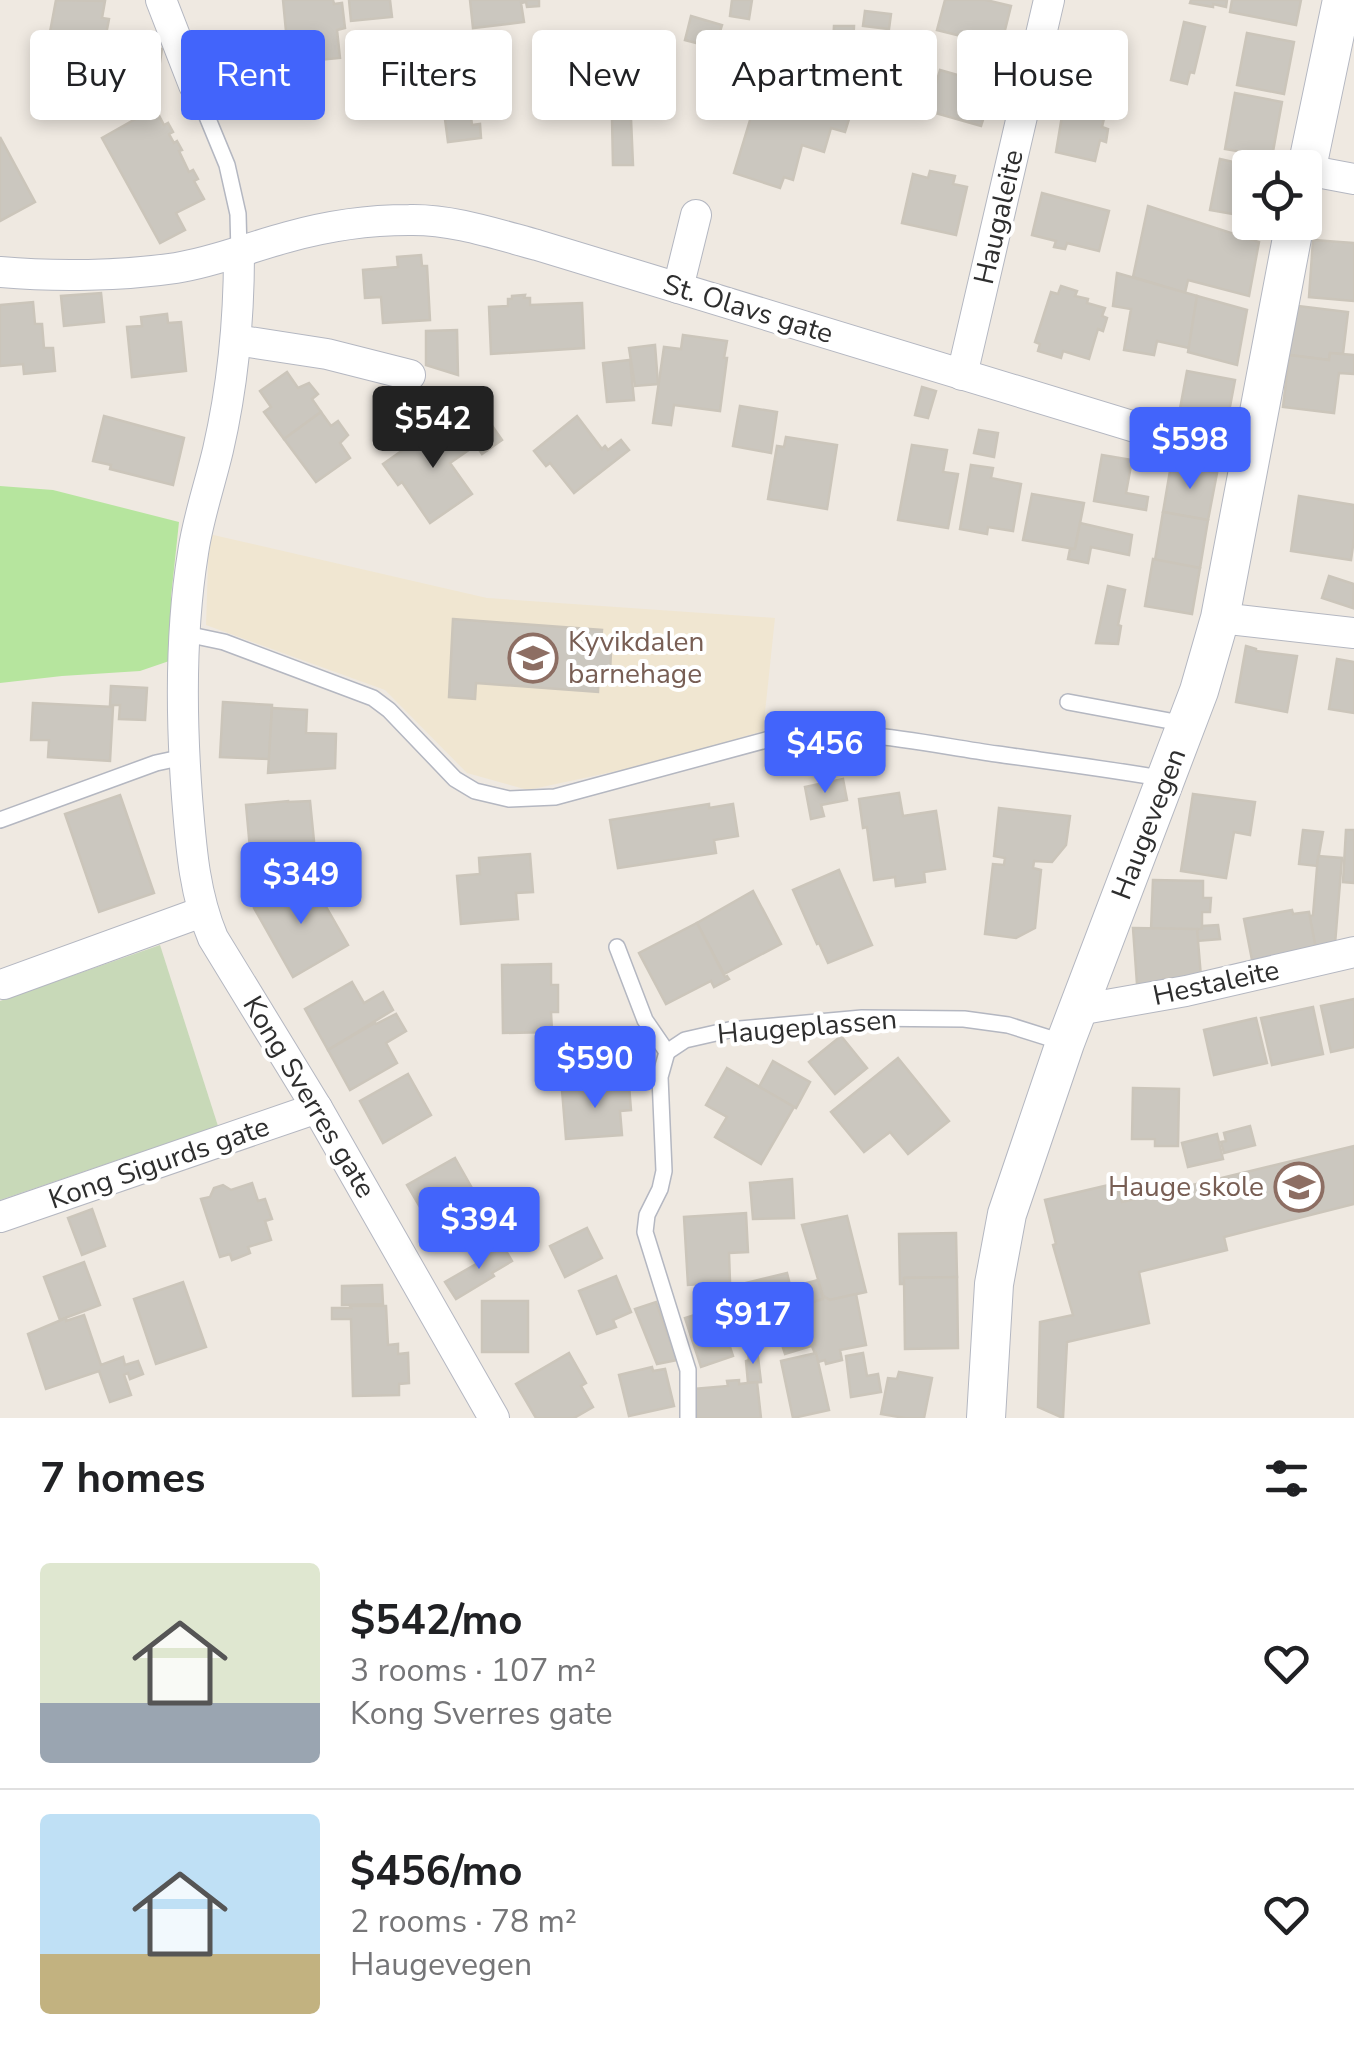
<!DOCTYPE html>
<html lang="en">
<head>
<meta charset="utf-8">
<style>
  :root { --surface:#fff; --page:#f2f2f2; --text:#202124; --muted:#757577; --line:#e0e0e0; --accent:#4264fb }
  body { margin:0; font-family:"Nunito Sans",sans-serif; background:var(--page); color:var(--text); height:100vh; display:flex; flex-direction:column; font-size:38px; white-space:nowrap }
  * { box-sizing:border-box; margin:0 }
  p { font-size:32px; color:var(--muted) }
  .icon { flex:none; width:55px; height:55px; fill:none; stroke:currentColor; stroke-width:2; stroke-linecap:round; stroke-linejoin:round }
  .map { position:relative; height:1418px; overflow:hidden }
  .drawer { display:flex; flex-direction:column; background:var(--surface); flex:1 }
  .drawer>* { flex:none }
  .top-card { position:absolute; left:30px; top:30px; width:1295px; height:90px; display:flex; gap:20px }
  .buttons { position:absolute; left:1232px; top:150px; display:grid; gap:20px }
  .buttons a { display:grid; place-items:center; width:90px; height:90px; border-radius:10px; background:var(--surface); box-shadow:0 5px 15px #0003; font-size:50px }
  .price { position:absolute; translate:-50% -85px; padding:0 22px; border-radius:10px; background:var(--accent); color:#fff; font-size:32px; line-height:65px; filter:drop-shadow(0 2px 5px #0008) }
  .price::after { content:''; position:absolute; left:50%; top:60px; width:30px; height:22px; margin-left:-15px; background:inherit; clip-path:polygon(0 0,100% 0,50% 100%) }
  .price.active { background:#222; color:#fff }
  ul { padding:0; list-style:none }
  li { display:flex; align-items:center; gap:30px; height:250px; padding:0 40px }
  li+li { border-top:2px solid var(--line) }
  li span { display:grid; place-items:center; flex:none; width:280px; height:200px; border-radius:10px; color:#555 }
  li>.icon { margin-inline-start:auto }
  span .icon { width:120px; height:120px; fill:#fffc; stroke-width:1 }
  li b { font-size:42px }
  h2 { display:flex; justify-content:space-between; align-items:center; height:120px; padding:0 40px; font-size:42px }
  .pill { padding:0 35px; border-radius:10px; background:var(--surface); box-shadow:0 5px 15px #0003; font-size:35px; line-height:90px }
  .pill.active { background:var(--accent); color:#fff }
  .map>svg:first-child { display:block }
  .education { fill:#f0e6d1 }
  .green { fill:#b6e59e }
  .cemetery { fill:#c8d9b8 }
  .building { fill:#cbc7bf; stroke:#cbc5ba; stroke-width:2.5 }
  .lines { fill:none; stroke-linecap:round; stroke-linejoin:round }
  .service-casing { stroke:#b4b7c1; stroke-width:18 }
  .minor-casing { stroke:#b4b7c1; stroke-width:32 }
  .tertiary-casing { stroke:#b4b7c1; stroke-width:40 }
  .service { stroke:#fff; stroke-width:15 }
  .minor { stroke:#fff; stroke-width:30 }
  .tertiary { stroke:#fff; stroke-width:38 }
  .labels { text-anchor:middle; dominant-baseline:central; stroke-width:8; stroke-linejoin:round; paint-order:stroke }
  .street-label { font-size:28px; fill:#2e2e2e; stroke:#fff }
  .education-label { font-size:28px; fill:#785e54; stroke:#fff; text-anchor:start }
</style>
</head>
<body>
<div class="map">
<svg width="1354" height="1418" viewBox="0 0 1354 1418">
  <rect width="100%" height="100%" fill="#efe9e1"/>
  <!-- education -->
  <path class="education" d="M209 534 487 598 775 618 763 731 659 762 528 790 467 773 385 690 206 625Z"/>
  <!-- green -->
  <path class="green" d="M0 486 53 490 179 522 171 597 178 658 140 671 62 676 0 683Z"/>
  <!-- cemetery -->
  <path class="cemetery" d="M160 945 218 1126 0 1200V1001Z"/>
  <!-- building -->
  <g class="building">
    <path d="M56 0 105 1 102 18 109 19 105 40 98 38 94 57 47 48Z"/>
    <path d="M283 0H333L334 4 342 3 345 28 337 30 340 58 289 63Z"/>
    <path d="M349 0H390L392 17 351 21Z"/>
    <path d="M470 0H539V6L527 7 526 2 521 3 524 22 473 28Z"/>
    <path d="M732 0H752L749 19 730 16Z"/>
    <path d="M945 0H986L1011 6 1001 46 937 30Z"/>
    <path d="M1191 0H1227L1226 7 1213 4V7L1190 3Z"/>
    <path d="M1232 0H1301L1296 25 1230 12Z"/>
    <path d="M865 11 891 14 889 29 863 26Z"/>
    <path d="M691 16 722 25 715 48 685 40Z"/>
    <path d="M1184 22 1205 27 1194 73 1190 72 1187 84 1171 80Z"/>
    <path d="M834 26H854L852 64 832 63Z"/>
    <path d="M1247 33 1294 42 1284 94 1237 85Z"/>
    <path d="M121 42 162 49 156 88 89 89 93 63 117 67Z"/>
    <path d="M493 55 499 113 471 117 472 125 480 124 481 138 448 142 443 104 429 106 424 62Z"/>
    <path d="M940 70 993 85 991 91 996 92 992 105 988 104 981 126 928 111Z"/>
    <path d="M1066 79 1111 89 1102 127 1108 129 1106 142 1100 140 1095 161 1056 152 1062 116H1064L1066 105 1061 104Z"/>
    <path d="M791 80 844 96 843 99 854 103 845 132 831 128 824 152 802 145 793 180 784 177 780 188 734 173 754 107 769 112 772 104 782 107Z"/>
    <path d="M1235 93 1282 102 1272 157 1225 149Z"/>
    <path d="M155 108 164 125 168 123 173 132 169 134 174 143 177 141 182 150 179 151 189 172 193 170 198 179 194 181 204 199 176 213 185 230 160 243 102 138Z"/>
    <path d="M612 119H631L633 165H613Z"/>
    <path d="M0 137 35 202 0 221Z"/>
    <path d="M1220 159 1260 168H1250V217L1210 210Z"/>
    <path d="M930 171 955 176 953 184 967 187 956 235 902 223 913 174 928 178Z"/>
    <path d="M1042 193 1109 211 1099 251 1067 243 1065 249 1054 247 1056 241 1032 235Z"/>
    <path d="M1148 206 1259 242 1249 296 1188 280 1185 293 1133 277Z"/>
    <path d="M1313 240 1354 243V301L1309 297Z"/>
    <path d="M421 255 422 266H427L430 320 383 323 381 297 365 298 363 270 398 267 397 257Z"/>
    <path d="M1117 273 1197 296 1189 348 1157 341 1154 355 1124 350 1131 309 1113 306Z"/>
    <path d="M1061 286 1077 291 1075 296 1088 299 1087 303 1105 308 1102 316 1107 318 1103 331 1098 329 1089 359 1063 351 1061 358 1038 351 1040 344 1035 342 1051 292 1058 294Z"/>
    <path d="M101 293 104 322 64 326 61 296Z"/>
    <path d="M525 295 524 298H530V305L582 303 584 348 491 354 489 307 508 306V299H512V296Z"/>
    <path d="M1197 296 1247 310 1237 365 1188 352Z"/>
    <path d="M33 302 35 324H42L44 348H53L55 371 24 374 23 364 0 366V305Z"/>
    <path d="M1298 306 1348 312 1343 354 1330 353 1329 360 1289 355Z"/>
    <path d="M167 314 168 323 181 322 186 371 132 377 127 327 142 326 141 317Z"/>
    <path d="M457 330 458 375 426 365V331Z"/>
    <path d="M683 335 727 341 724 358H727L720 411 674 405 671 425 653 423 664 347 681 349Z"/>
    <path d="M655 345 658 384 635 386 629 348Z"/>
    <path d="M1330 353 1354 355V374L1339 373 1334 413 1283 407 1289 355 1329 360Z"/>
    <path d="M630 360 634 400 607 402 603 363Z"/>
    <path d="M1187 371 1235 380 1225 433 1177 425Z"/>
    <path d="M287 372 298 388 309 383 318 394 312 399 321 412 284 439 264 412 271 407 260 391Z"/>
    <path d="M922 387 936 391 928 418 915 415Z"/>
    <path d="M740 406 777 412 771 453 733 446Z"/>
    <path d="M481 410 502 440 482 454 462 424Z"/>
    <path d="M321 412 331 426 338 421 348 435 340 443 350 458 316 482 284 439Z"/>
    <path d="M104 416 184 438 173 485 110 469 111 465 93 461Z"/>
    <path d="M577 416 602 449 605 446 608 450 621 440 629 450 574 493 550 463 546 466 534 451Z"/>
    <path d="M437 426 447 440 464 428 476 445 450 463 472 494 430 523 402 482 398 485 383 464Z"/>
    <path d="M979 430 998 433 994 457 974 453Z"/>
    <path d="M786 437 837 445 827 509 768 499 777 446 784 447Z"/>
    <path d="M912 445 947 450 943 472 958 474 948 528 898 520Z"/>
    <path d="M1102 455 1132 460 1126 493 1148 497 1146 510 1094 501Z"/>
    <path d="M971 465 993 468 991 478 1021 484 1013 531 988 527 987 534 960 529Z"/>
    <path d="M1171 465 1217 473 1208 520 1163 512Z"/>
    <path d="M1032 494 1084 503 1075 549 1023 540Z"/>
    <path d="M1299 496 1354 505V539L1351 560 1291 551Z"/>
    <path d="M1163 512 1208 520 1200 568 1155 560Z"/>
    <path d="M1080 523 1132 535 1129 555 1091 547 1088 563 1068 559 1070 549H1075Z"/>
    <path d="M1153 559 1200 568 1192 614 1145 606Z"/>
    <path d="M1329 576 1354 584 1353 608 1322 598Z"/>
    <path d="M1108 586 1125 590 1118 625 1121 626 1118 644 1096 643Z"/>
    <path d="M453 619 602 630 600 651 611 652 610 672 599 671 598 692 476 683 475 699 449 697Z"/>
    <path d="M1246 646 1256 649V651L1297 656 1287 712 1236 702Z"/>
    <path d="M1337 659 1354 662V713L1329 709Z"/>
    <path d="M111 686 147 688 145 720 119 719 120 705H110Z"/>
    <path d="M223 702 272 705 269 759 220 757Z"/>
    <path d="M33 703 113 707 110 761 48 757 49 740H31Z"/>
    <path d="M272 708 307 710 306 733 336 734 335 768 268 773Z"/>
    <path d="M843 779 847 800 821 805 824 816 811 819 805 787Z"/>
    <path d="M899 793 903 816 936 811 945 869 924 872 925 882 896 886 895 877 874 880 867 827 863 828 859 799Z"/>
    <path d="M1193 794 1255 802 1250 835 1234 832 1226 878 1181 871Z"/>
    <path d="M120 795 154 893 99 912 65 814Z"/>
    <path d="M288 801V802L310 801 314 841 309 844 250 849 246 805Z"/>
    <path d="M709 804V808L733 804 738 836 714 840 716 853 618 868 610 820Z"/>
    <path d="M999 808 1070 816 1066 845 1052 862 1034 861 1033 868 1041 870 1035 928 1016 938 985 934 993 864 1004 865 1005 858 994 856Z"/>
    <path d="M1303 830 1323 832 1317 866 1299 864Z"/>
    <path d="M1346 830H1354V883L1343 882Z"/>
    <path d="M530 854 533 892 516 893 518 919 461 924 457 876 480 874 479 858Z"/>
    <path d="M1318 856 1342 858 1335 944 1316 949 1309 917 1313 915Z"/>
    <path d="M839 870 872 945 828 963 819 943 817 944 793 890Z"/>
    <path d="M309 877 348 945 293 977 254 908Z"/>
    <path d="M1153 880 1203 881V898H1211L1210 912H1202V929L1151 930Z"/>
    <path d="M753 891 781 944 724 974 697 923Z"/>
    <path d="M1292 910 1293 914 1309 912 1316 949 1253 965 1244 919Z"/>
    <path d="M697 923 725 977 727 976 729 979 714 987 711 981 666 1004 639 953Z"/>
    <path d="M1218 925 1220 939 1197 941V929H1202V926Z"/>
    <path d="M1133 928 1197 929 1201 977 1163 979V982L1137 984Z"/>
    <path d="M551 964V985H558V1012H551L552 1032 503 1033 502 965Z"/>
    <path d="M352 982 364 1003 383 992 393 1010 328 1050 305 1009Z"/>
    <path d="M1354 999V1047L1331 1052 1321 1006Z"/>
    <path d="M1313 1007 1323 1054 1272 1065 1261 1018Z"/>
    <path d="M396 1014 406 1031 386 1043 397 1063 350 1090 328 1050 375 1023 376 1024Z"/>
    <path d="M1256 1018 1267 1063 1214 1075 1204 1030Z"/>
    <path d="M841 1036 867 1068 835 1094 809 1062Z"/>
    <path d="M898 1058 949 1121 908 1154 890 1132 864 1152 831 1112Z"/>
    <path d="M773 1061 810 1082 796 1108 759 1087Z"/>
    <path d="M727 1068 794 1107 761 1164 715 1137 727 1117 706 1105Z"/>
    <path d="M408 1074 431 1115 383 1143 360 1101Z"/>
    <path d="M629 1085 631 1110 620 1111 622 1135 566 1139 562 1090Z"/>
    <path d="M1133 1088 1179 1089 1178 1146H1155V1139H1132Z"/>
    <path d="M1250 1126 1255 1145 1224 1153 1221 1142 1226 1141 1224 1133Z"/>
    <path d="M1217 1134 1223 1159 1188 1167 1182 1143Z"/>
    <path d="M1354 1146V1204L1224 1237 1227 1250 1139 1272 1149 1323 1067 1342 1063 1418 1038 1407 1040 1322 1073 1315 1053 1245 1056 1244 1045 1200 1117 1183 1122 1202Z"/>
    <path d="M455 1158 477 1197 430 1224 407 1185Z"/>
    <path d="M792 1179 794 1218 753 1219 750 1183Z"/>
    <path d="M252 1183 258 1201 265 1199 272 1219 265 1221 271 1240 248 1247 250 1253 240 1257 232 1260 230 1254 220 1257 201 1199 210 1197 214 1188 223 1185 231 1190Z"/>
    <path d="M92 1209 105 1246 82 1255 68 1218Z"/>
    <path d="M746 1213 748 1252 729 1253 730 1282 688 1285 684 1217Z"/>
    <path d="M847 1216 866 1292 830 1300 823 1296 802 1225Z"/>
    <path d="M587 1228 602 1258 565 1277 550 1246Z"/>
    <path d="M956 1233 957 1277 904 1278V1284H900L899 1234Z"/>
    <path d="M502 1244 512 1261 492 1273 494 1276 456 1299 445 1282 483 1260 480 1256Z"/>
    <path d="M84 1262 100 1305 60 1320 44 1277Z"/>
    <path d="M787 1273 790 1285 737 1297 734 1286Z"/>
    <path d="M616 1276 631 1312 613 1320 616 1327 597 1334 579 1291Z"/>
    <path d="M957 1277 958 1348 905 1349 904 1278Z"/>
    <path d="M818 1280 823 1299 803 1305 815 1345 785 1354 778 1332 768 1335 762 1317 754 1319 753 1297Z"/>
    <path d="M183 1282 206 1347 156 1364 134 1299Z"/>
    <path d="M382 1285 383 1304 342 1305V1286Z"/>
    <path d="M856 1294 866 1345 840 1350 842 1360 826 1364 825 1360 818 1362 812 1346 815 1345 803 1305 823 1299V1296L830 1300Z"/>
    <rect x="482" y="1301" width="46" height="51"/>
    <path d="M656 1302 677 1360 657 1364 635 1309Z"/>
    <path d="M350 1306H386L388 1345 398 1344V1354L408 1353 409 1383 399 1384V1395L353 1396 351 1319H332V1308H351Z"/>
    <path d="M713 1309 721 1333 725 1332 733 1356 701 1367 685 1318Z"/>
    <path d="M84 1315 101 1365 123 1357 125 1365 138 1361 143 1374 130 1379 128 1373 124 1375 131 1395 110 1402 99 1371 46 1389 28 1334 66 1318V1321Z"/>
    <path d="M757 1349 761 1382 748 1383 746 1361 749 1360 748 1351Z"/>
    <path d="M569 1353 586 1383 581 1386 593 1407 574 1418H536L516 1384Z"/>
    <path d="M816 1353 829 1410 793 1418 781 1361Z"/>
    <path d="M863 1353 867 1376 878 1374 881 1392 851 1397 846 1356Z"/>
    <path d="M652 1367 653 1371 665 1369 674 1406 629 1416 619 1375Z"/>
    <path d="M899 1372 932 1378 924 1418H905L881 1414 888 1378 897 1379Z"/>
    <path d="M739 1380V1384L757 1382 761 1418H697L694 1389 728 1386 727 1381Z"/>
  </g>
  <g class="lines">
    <!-- service casing -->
    <g class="service-casing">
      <g id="service">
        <path d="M194 85 227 165 238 214 239 253"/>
        <path d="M186 634 224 642 373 698 389 710 455 779 475 791 509 799 555 797 781 736C853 726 926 744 997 754 1053 762 1109 769 1166 779"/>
        <path d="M1068 702 1186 724"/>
        <path d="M0 820 156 763 184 757"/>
        <path d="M617 947 645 1020 667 1052 685 1040 729 1030 862 1018 964 1019 1008 1025 1065 1043"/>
        <path d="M667 1052 660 1077 664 1171 660 1189 647 1215 645 1232 688 1370V1418"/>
      </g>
    </g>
    <!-- minor casing -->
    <g class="minor-casing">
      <g id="minor">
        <path d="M161 0 194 85"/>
        <path d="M1306 170 1354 179"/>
        <path d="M239 253C239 320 233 385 218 450 210 484 198 518 193 553 180 633 181 717 187 797 191 846 194 893 213 938L317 1108 494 1418"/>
        <path d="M0 272C55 277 122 276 176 268 215 262 250 247 288 237 327 226 368 220 409 220 452 219 496 234 537 245L1250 462"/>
        <path d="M678 288 696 215"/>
        <path d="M236 340 327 354 410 375"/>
        <path d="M962 375 1049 0"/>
        <path d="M1220 618 1354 633"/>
        <path d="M4 984 202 912"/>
        <path d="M1078 1010 1186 991 1354 952"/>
        <path d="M0 1217 317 1108"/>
      </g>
    </g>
    <!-- tertiary casing -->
    <g class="tertiary-casing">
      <g id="tertiary">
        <path d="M1305 177 1342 0"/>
        <path d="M986 1418 994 1284 1007 1214 1065 1043 1199 691 1220 618 1295 222"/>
      </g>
    </g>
    <!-- service -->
    <use href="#service" class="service"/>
    <!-- minor -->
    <use href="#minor" class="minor"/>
    <!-- tertiary -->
    <use href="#tertiary" class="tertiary"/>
  </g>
  <!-- icons -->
  <defs>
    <g id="school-ring" transform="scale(2.5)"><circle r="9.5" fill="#fff" stroke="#8d6e63" stroke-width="1.5"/><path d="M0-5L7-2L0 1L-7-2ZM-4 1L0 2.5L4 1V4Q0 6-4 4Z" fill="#8d6e63"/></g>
  </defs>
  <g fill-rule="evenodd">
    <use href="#school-ring" x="533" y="658"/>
    <use href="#school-ring" x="1299" y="1187"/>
  </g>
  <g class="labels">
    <!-- street labels -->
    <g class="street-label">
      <text transform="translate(999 217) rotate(-77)">Haugaleite</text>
      <text transform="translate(748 309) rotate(17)">St. Olavs gate</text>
      <text transform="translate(1149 824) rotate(-69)">Haugevegen</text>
      <text transform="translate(1216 983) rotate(-12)">Hestaleite</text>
      <text transform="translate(807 1027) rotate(-5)">Haugeplassen</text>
      <text transform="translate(309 1097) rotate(59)">Kong Sverres gate</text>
      <text transform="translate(159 1163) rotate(-19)">Kong Sigurds gate</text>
    </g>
    <!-- education labels -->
    <g class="education-label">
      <text x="568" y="642">Kyvikdalen<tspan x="568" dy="32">barnehage</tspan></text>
      <text x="1264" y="1187" text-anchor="end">Hauge skole</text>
    </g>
  </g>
</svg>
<div class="buttons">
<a><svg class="icon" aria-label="locate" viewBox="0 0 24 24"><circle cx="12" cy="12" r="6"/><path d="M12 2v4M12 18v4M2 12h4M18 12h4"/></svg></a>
</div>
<b class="price active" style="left:433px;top:471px">$542</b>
<b class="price" style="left:1190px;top:492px">$598</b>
<b class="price" style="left:825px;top:796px">$456</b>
<b class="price" style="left:301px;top:927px">$349</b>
<b class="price" style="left:595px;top:1111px">$590</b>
<b class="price" style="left:479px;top:1272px">$394</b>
<b class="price" style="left:753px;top:1367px">$917</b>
<div class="top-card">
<a class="pill">Buy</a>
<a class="pill active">Rent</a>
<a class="pill">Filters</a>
<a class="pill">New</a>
<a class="pill">Apartment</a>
<a class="pill">House</a>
</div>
</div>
<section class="drawer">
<h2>7 homes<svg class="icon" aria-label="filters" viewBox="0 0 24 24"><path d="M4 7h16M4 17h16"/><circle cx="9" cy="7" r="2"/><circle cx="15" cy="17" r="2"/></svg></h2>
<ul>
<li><span style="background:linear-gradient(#dfe7d0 70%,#9aa5b1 0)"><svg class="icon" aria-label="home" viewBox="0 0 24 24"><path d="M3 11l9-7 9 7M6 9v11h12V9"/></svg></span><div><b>$542/mo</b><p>3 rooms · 107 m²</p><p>Kong Sverres gate</p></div><svg class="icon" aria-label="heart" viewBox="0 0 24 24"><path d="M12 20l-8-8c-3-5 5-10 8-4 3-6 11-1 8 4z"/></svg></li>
<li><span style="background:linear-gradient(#bfe0f5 70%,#c2b280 0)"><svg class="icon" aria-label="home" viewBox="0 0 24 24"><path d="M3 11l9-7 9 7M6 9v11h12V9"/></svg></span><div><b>$456/mo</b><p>2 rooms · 78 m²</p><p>Haugevegen</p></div><svg class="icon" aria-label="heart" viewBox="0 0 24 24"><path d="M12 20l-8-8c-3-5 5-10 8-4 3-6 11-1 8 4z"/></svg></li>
</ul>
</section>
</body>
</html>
